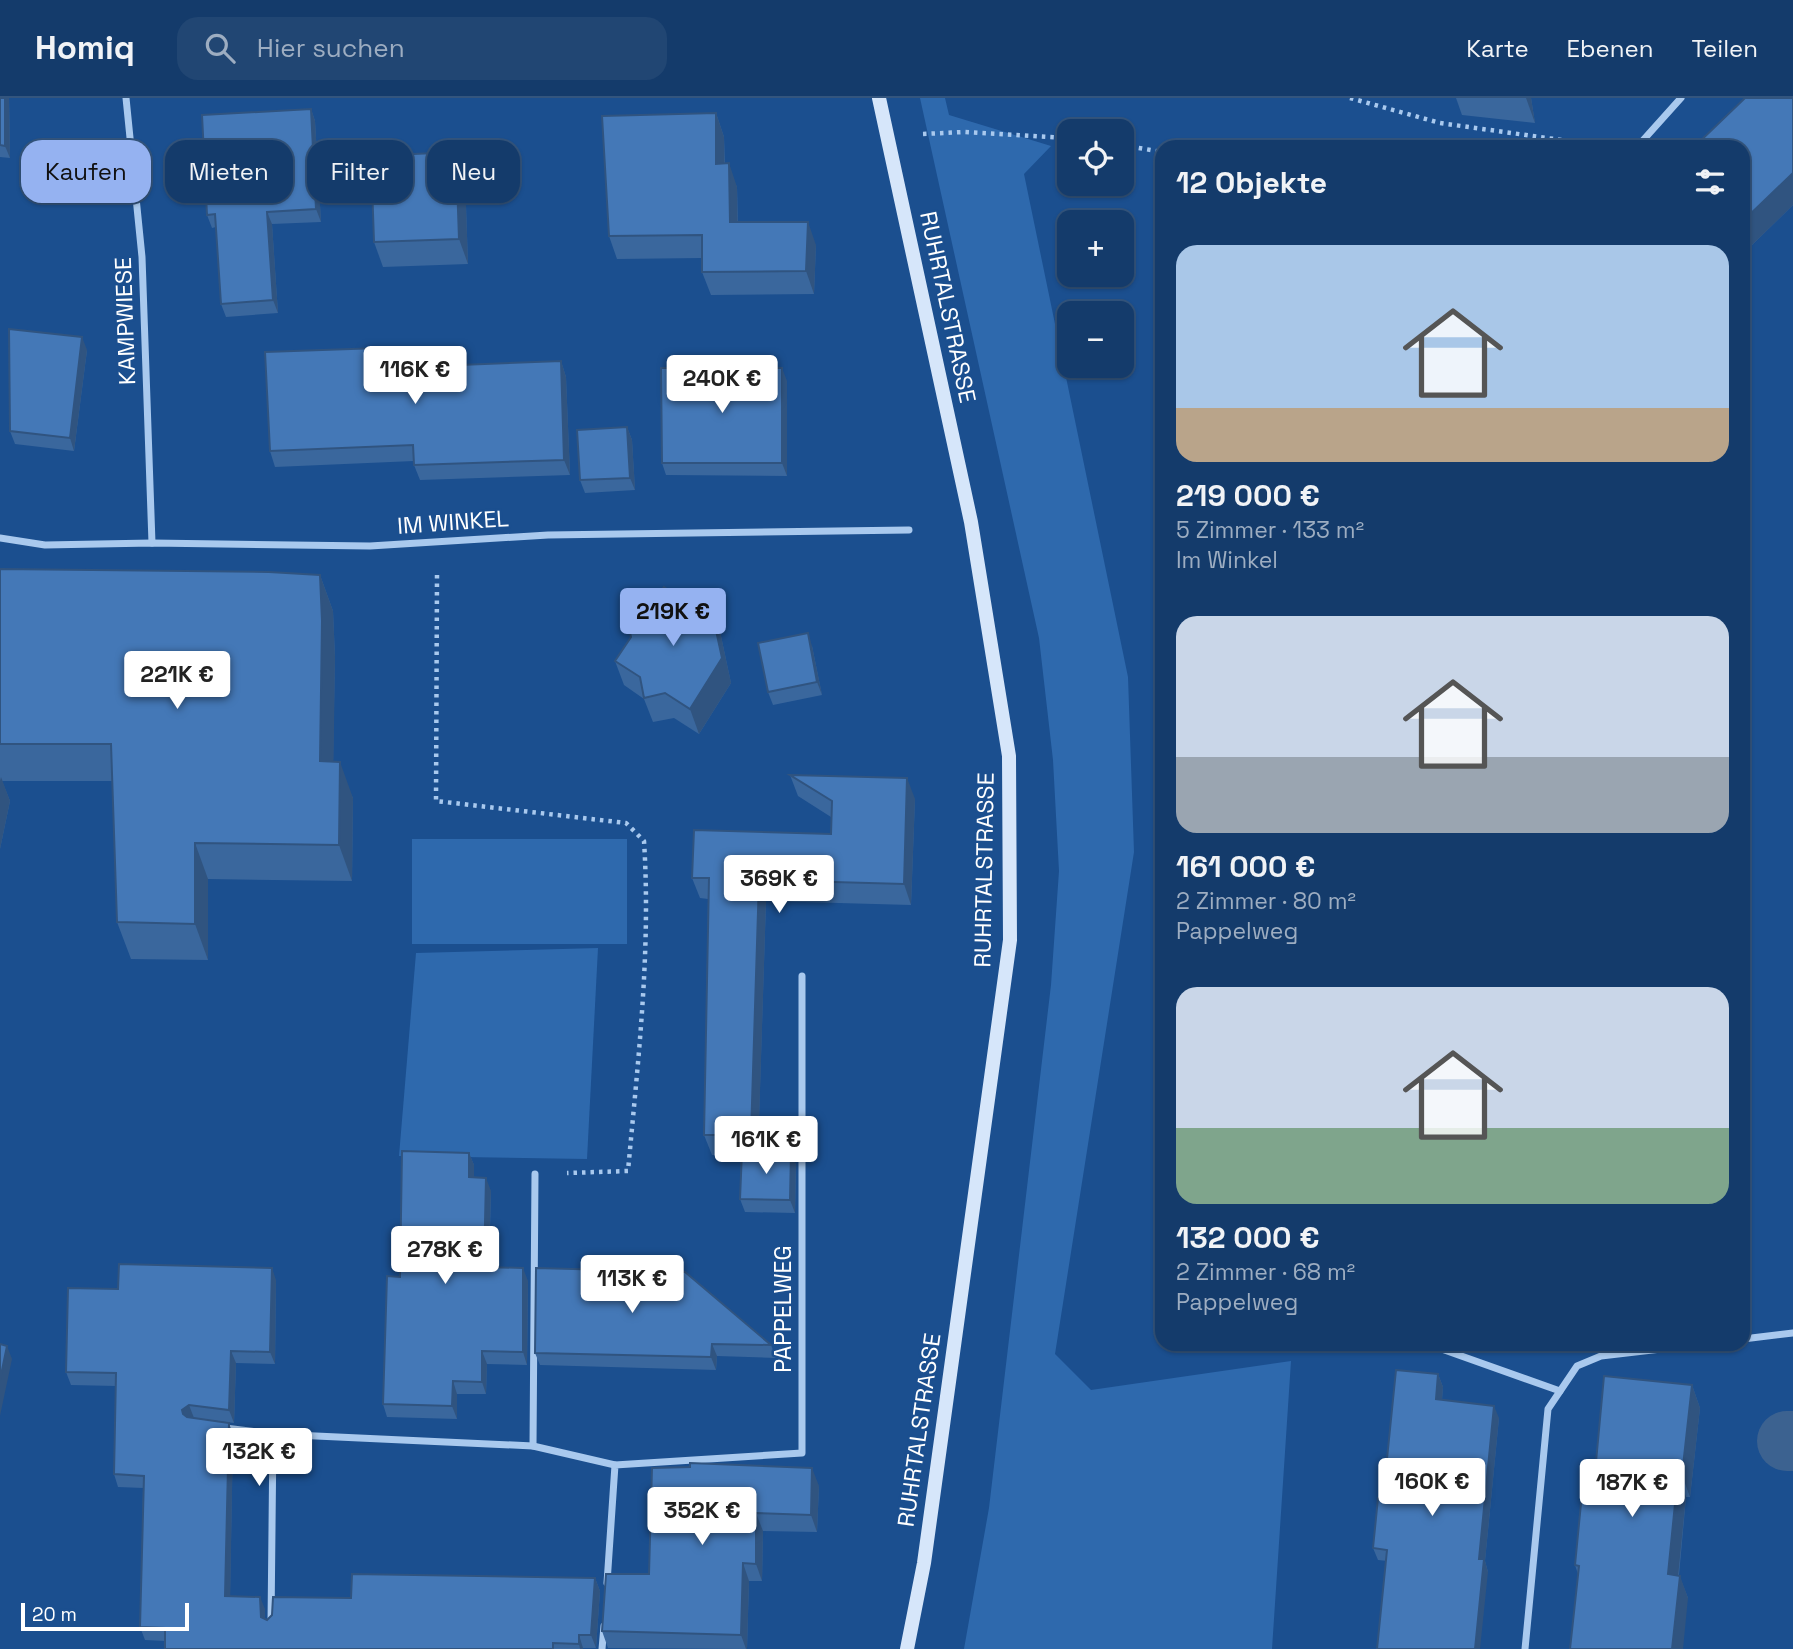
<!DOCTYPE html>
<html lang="de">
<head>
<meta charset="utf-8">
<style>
  :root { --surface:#143b6b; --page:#214673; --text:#f1f3f6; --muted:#9dadc1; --line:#33557e; --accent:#95b2f1 }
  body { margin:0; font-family:"Space Grotesk",sans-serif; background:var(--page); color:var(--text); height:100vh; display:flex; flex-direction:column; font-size:26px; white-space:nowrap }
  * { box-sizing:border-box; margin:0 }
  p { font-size:23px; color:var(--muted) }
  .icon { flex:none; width:38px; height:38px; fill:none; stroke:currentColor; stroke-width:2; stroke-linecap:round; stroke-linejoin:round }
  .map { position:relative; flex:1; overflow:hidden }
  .drawer { position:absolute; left:1155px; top:42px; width:595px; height:1211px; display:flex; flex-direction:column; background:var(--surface); border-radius:21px; box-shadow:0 2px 5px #0004,0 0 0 2px var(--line) }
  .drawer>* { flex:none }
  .hud { position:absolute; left:21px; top:42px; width:665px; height:63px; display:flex; gap:14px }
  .controls { position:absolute; left:1057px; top:21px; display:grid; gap:14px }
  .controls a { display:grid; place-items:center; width:77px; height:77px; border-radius:14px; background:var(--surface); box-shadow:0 2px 5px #0004,0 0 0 2px var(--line); font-size:35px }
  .scale { position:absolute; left:21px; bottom:18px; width:168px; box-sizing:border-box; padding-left:7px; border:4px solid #fff; border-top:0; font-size:19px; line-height:24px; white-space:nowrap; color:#fff; -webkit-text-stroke:5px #1b4f8f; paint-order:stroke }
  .price { position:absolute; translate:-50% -60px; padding:0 16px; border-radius:7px; background:#fff; color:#222; font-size:23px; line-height:46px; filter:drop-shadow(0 2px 4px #0008) }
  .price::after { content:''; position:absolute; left:50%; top:42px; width:21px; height:16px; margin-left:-10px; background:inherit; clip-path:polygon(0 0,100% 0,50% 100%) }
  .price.active { background:var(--accent); color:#111 }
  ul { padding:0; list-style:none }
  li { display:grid; align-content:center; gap:14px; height:371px; padding:0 21px }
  li span { display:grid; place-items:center; height:217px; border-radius:21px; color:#555 }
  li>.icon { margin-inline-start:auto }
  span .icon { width:126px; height:126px; fill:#fffc; stroke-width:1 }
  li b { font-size:30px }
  h2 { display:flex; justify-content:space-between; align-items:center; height:84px; padding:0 21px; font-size:30px }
  .pill { padding:0 24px; border-radius:21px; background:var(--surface); box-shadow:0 2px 5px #0004,0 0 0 2px var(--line); font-size:24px; line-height:63px }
  .pill.active { background:var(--accent); color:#111 }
  header { display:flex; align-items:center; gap:42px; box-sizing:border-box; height:98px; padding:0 35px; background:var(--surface); border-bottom:2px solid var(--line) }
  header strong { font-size:33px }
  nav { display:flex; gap:38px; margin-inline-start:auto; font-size:24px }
  .search { width:490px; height:63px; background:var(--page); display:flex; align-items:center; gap:18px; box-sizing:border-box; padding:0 24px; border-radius:21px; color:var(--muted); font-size:26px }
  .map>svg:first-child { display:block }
  .green { fill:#2e69ad }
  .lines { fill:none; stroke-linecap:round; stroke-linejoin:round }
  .canal { stroke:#3c6290; stroke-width:60 }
  .path { stroke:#a9c9ee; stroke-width:4.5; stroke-dasharray:3.5 5; stroke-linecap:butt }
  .street { stroke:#a9c9ee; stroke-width:7 }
  .secondary { stroke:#d6e6fa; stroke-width:14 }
  .wall { fill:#3a679d }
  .shaded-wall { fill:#305480 }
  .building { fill:#4478b7; stroke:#305480; stroke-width:2 }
  .labels { text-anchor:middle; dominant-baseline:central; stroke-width:5; stroke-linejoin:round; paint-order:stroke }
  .street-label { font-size:23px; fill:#fff; stroke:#1b4f8f }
</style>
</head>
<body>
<header>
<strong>Homiq</strong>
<div class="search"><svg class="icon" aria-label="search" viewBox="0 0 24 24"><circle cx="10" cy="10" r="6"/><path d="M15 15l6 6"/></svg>Hier suchen</div>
<nav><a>Karte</a><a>Ebenen</a><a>Teilen</a></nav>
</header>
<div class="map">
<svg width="1793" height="1551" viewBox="0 0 1793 1551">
  <rect width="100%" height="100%" fill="#1b4f8f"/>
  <!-- green -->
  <g class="green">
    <path d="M920 0H945L949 17 1051 48 1024 76 1128 579 1134 754 1055 1256 1091 1292 1291 1263 1272 1551H964L989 1410 1051 887 1059 773 1053 662 1039 540Z"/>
    <rect x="412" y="741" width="215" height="105"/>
    <path d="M598 850 587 1061 399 1058 416 855Z"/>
  </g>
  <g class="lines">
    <!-- canal -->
    <path class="canal" d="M1787 1343H1793"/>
    <!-- path -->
    <g class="path">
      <path d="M1350 0 1440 25 1604 48"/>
      <path d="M923 36 964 34 1069 40"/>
      <path d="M1122 47 1162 54"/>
      <path d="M437 477 436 703 626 725 644 743C651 853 638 963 628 1073L567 1075"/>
    </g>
    <!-- street -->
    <g class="street">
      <path d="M126 0 142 159 152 445"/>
      <path d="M1637 49 1681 0"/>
      <path d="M0 440 45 447 152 445 370 448 548 437 909 432"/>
      <path d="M1743 1241 1793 1235"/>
      <path d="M1434 1246 1436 1249 1560 1293"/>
      <path d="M225 1330 273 1336 533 1348 615 1367"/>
      <path d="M533 1348 535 1076"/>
      <path d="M607 1485 615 1367 802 1355V878"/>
      <path d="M271 1525 273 1336"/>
      <path d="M602 1551 604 1528"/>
      <path d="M1525 1551 1548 1311 1577 1268 1601 1258 1704 1246"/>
    </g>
    <!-- secondary -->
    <path class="secondary" d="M879 0 971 424 1009 658 1010 842 924 1465 907 1551"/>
  </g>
  <!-- wall -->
  <g class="wall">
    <path d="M0 0H9L10 60 0 59Z"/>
    <path d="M1456 0H1531L1535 25 1462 17Z"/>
    <path d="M1793 0V107L1750 149 1743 141V49Z"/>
    <path d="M311 11 315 23 321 124 272 126 278 215 226 219 221 206 216 129 212 130 207 117Z"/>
    <path d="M716 15 724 39 725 66 737 89 738 124 816 147 814 196 711 197 702 174V160L617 161 609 138Z"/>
    <path d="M456 54 465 79 468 166 383 169 374 144Z"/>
    <path d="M87 252 74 353 15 346 10 333Z"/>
    <path d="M561 263 566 279 570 377 420 382 414 367V363L275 369 270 353 413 265 414 269Z"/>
    <path d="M787 283V378L666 377 662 365Z"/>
    <path d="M627 329 632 342 635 392 585 395 580 382Z"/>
    <path d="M0 471 320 477 333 513 335 559 333 664 353 700 352 783 208 781V862L131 861 117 824 112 683H2L10 703 0 751Z"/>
    <path d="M718 524 731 585 699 636 674 620 653 624 644 601 624 587 615 563 631 539Z"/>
    <path d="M812 548 822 597 773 607 768 594Z"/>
    <path d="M790 677 915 701 911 807 766 803 758 1053 791 1054 796 1067 795 1115 745 1114 740 1101 741 1058 712 1057 704 1037 708 801 700 800 692 780 831 736V719L798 698Z"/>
    <path d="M469 1055 474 1067V1080L491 1093 489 1169 528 1183 527 1267 487 1266 486 1296H457V1321L387 1319 383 1306 400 1179Z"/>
    <path d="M536 1170 771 1247 776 1260 717 1258 716 1272 540 1267 535 1255Z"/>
    <path d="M276 1182 275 1266 236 1265 234 1325 194 1320 233 1337 230 1498 265 1511V1521L267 1522 351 1500 595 1480 600 1493 596 1550H583V1551H165V1543L145 1542 140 1529 143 1390 118 1389 114 1376 116 1288 71 1287 66 1274 118 1191Z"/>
    <path d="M1438 1276 1443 1289 1442 1302 1499 1320 1485 1463 1488 1474 1378 1462 1373 1450 1383 1400Z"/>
    <path d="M1692 1287 1700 1310 1690 1399H1686L1679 1477 1688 1500 1578 1476 1575 1467 1593 1396Z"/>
    <path d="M690 1369 819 1388 817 1434 763 1433 762 1483H749L747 1551 608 1550 602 1533 649 1476Z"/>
  </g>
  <!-- shaded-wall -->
  <g class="shaded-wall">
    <path d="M5 0H9L10 60 5 48Z"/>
    <path d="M1526 0H1531L1535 25Z"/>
    <path d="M311 11 315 23 321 124 316 111Z"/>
    <path d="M716 15 724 39 725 89 716 66Z"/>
    <path d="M456 54 465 79 468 166 459 141Z"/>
    <path d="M729 65 737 89 738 147 730 124Z"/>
    <path d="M1793 75V107L1750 149 1743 129V123Z"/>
    <path d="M267 114 272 126 278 215 273 202Z"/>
    <path d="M808 124 816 147 814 196 806 173Z"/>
    <path d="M82 239 87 252 74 353 70 340Z"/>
    <path d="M408 249 413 265 415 285 409 269Z"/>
    <path d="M561 263 566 279 570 377 564 362Z"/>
    <path d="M782 270 787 283V378L782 365Z"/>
    <path d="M627 329 632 342 635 392 630 380Z"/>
    <path d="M320 477 333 513 335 559 333 700 320 663Z"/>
    <path d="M709 500 718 524 731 585 699 636 690 611Z"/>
    <path d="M808 535 812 548 822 597 817 584Z"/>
    <path d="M340 664 353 700 352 783 339 747Z"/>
    <path d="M1 679 10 703 0 751V683Z"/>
    <path d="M907 680 915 701 911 807 904 786Z"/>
    <path d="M195 745 208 781V862L195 826Z"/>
    <path d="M759 782 766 803 758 1058 751 1037Z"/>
    <path d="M791 1054 796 1067 795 1115 790 1102Z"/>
    <path d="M469 1055 474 1067V1092L469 1079Z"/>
    <path d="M486 1080 491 1093 488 1182 484 1169Z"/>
    <path d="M272 1170 276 1182 275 1266 270 1254Z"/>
    <path d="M523 1170 528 1183 527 1267 523 1254Z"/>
    <path d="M712 1246 717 1258 716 1272 711 1259Z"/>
    <path d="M7 1248 12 1261 0 1318V1282Z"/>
    <path d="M231 1253 236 1265 234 1325 229 1312Z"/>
    <path d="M482 1253 487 1266 486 1296 482 1284Z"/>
    <path d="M1438 1276 1443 1289 1441 1314 1436 1301Z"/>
    <path d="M453 1283 457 1296V1321L452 1308Z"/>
    <path d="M1692 1287 1700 1310 1690 1399 1682 1377Z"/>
    <path d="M189 1307 194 1320 187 1325 183 1316 182 1312Z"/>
    <path d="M1494 1308 1499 1320 1485 1463 1488 1474 1480 1551H1475L1479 1461Z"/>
    <path d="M229 1325 233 1337 230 1511 225 1498Z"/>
    <path d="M812 1370 819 1388 817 1434 811 1417Z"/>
    <path d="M1678 1376 1686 1399 1676 1499 1668 1476Z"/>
    <path d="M756 1415 763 1433 762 1483 756 1466Z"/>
    <path d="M743 1465 749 1483 747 1551H746L741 1537Z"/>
    <path d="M1680 1478 1688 1500 1683 1551H1672Z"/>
    <path d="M595 1480 600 1493 596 1550 591 1537Z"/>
    <path d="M260 1499 265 1511V1531L261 1519Z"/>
    <path d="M579 1537 583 1550V1551H580L579 1546Z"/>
  </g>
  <!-- building -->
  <g class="building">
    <path d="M0 0H5V48L0 47Z"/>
    <path d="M1745 0H1793V75L1743 123V49H1694Z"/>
    <path d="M311 11 316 111 267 114 273 202 221 206 215 116 207 117 202 17Z"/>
    <path d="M716 15V66L729 65 730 124H808L806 173 702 174V137L609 138 602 18Z"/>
    <path d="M456 54 459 141 374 144 371 58Z"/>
    <path d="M9 231 82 239 70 340 10 333Z"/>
    <path d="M408 249 409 269 561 263 564 362 414 367 413 347 270 353 265 254Z"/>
    <path d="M661 270H782V365H662Z"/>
    <path d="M627 329 630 380 580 382 577 332Z"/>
    <path d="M0 471 269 474 320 477 322 523 320 663 340 664 339 747 195 745V826L117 824 111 646H0Z"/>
    <path d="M664 489 687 505 709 500 722 560 690 611 665 595 644 600 640 579 615 563 631 539 626 517 647 513Z"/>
    <path d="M808 535 817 584 768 594 758 545Z"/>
    <path d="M790 677 907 680 904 786 759 782 751 1037H704L709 780H692L694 732 831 736 832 703Z"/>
    <path d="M402 1053 469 1055V1079L486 1080 484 1169 523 1170V1254L482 1253V1284L453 1283 452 1308 383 1306 387 1178 400 1179Z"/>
    <path d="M742 1053 791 1054 790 1102 740 1101Z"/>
    <path d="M119 1166 272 1170 270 1254 231 1253 229 1312 189 1307 182 1312 183 1316 187 1319 229 1325 225 1498 260 1499 261 1519 267 1522 272 1517 273 1499 351 1500 352 1476 595 1480 591 1537H579V1546L553 1545V1551H165V1530L140 1529 144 1378 114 1376 116 1275 66 1274 68 1190 118 1191Z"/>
    <path d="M536 1170 685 1174 771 1247 712 1246 711 1259 535 1255Z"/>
    <path d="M0 1246 7 1248 0 1282Z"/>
    <path d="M1396 1272 1438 1276 1436 1301 1494 1308 1479 1461H1484L1475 1551H1377L1387 1452 1373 1450 1378 1400H1383Z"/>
    <path d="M1604 1278 1692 1287 1682 1377 1678 1376 1668 1476 1680 1478 1672 1551H1570L1579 1468 1575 1467 1582 1395 1593 1396Z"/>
    <path d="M690 1365 812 1370 811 1417 756 1415V1466L743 1465 741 1537 602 1533 606 1476H649L652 1370 690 1369Z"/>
  </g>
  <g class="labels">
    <!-- street labels -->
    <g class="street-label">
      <text transform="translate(948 209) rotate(78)">RUHRTALSTRASSE</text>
      <text transform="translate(125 223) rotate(-92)">KAMPWIESE</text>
      <text transform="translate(453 424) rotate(-4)">IM WINKEL</text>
      <text transform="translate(984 772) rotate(-89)">RUHRTALSTRASSE</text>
      <text transform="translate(783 1211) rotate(-90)">PAPPELWEG</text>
      <text transform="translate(919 1332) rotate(-82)">RUHRTALSTRASSE</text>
    </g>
  </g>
</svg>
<div class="controls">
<a><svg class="icon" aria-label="locate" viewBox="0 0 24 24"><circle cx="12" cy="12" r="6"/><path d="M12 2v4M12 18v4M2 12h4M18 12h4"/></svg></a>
<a>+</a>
<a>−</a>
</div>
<div class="scale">20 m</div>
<b class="price" style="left:415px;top:308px">116K €</b>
<b class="price" style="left:722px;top:317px">240K €</b>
<b class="price active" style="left:673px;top:550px">219K €</b>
<b class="price" style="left:177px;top:613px">221K €</b>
<b class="price" style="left:779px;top:817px">369K €</b>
<b class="price" style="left:766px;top:1078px">161K €</b>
<b class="price" style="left:445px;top:1188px">278K €</b>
<b class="price" style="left:632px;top:1217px">113K €</b>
<b class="price" style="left:259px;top:1390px">132K €</b>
<b class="price" style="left:1432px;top:1420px">160K €</b>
<b class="price" style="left:1632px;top:1421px">187K €</b>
<b class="price" style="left:702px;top:1449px">352K €</b>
<div class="hud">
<a class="pill active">Kaufen</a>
<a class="pill">Mieten</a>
<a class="pill">Filter</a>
<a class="pill">Neu</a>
</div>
<section class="drawer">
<h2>12 Objekte<svg class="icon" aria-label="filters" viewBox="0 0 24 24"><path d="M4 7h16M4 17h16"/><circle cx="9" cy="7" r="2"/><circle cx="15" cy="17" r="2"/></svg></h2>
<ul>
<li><span style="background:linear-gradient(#a9c7e8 75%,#b9a48a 0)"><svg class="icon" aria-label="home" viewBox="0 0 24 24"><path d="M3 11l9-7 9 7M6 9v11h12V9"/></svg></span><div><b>219 000 €</b><p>5 Zimmer · 133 m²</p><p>Im Winkel</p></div></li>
<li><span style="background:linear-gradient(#c9d6e8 65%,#9aa5b1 0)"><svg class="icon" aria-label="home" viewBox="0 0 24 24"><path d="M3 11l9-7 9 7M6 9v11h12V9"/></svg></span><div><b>161 000 €</b><p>2 Zimmer · 80 m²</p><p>Pappelweg</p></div></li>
<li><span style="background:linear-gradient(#c9d6e8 65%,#7fa58c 0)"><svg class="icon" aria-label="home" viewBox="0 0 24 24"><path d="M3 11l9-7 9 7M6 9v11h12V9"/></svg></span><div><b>132 000 €</b><p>2 Zimmer · 68 m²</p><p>Pappelweg</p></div></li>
</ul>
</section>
</div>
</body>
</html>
